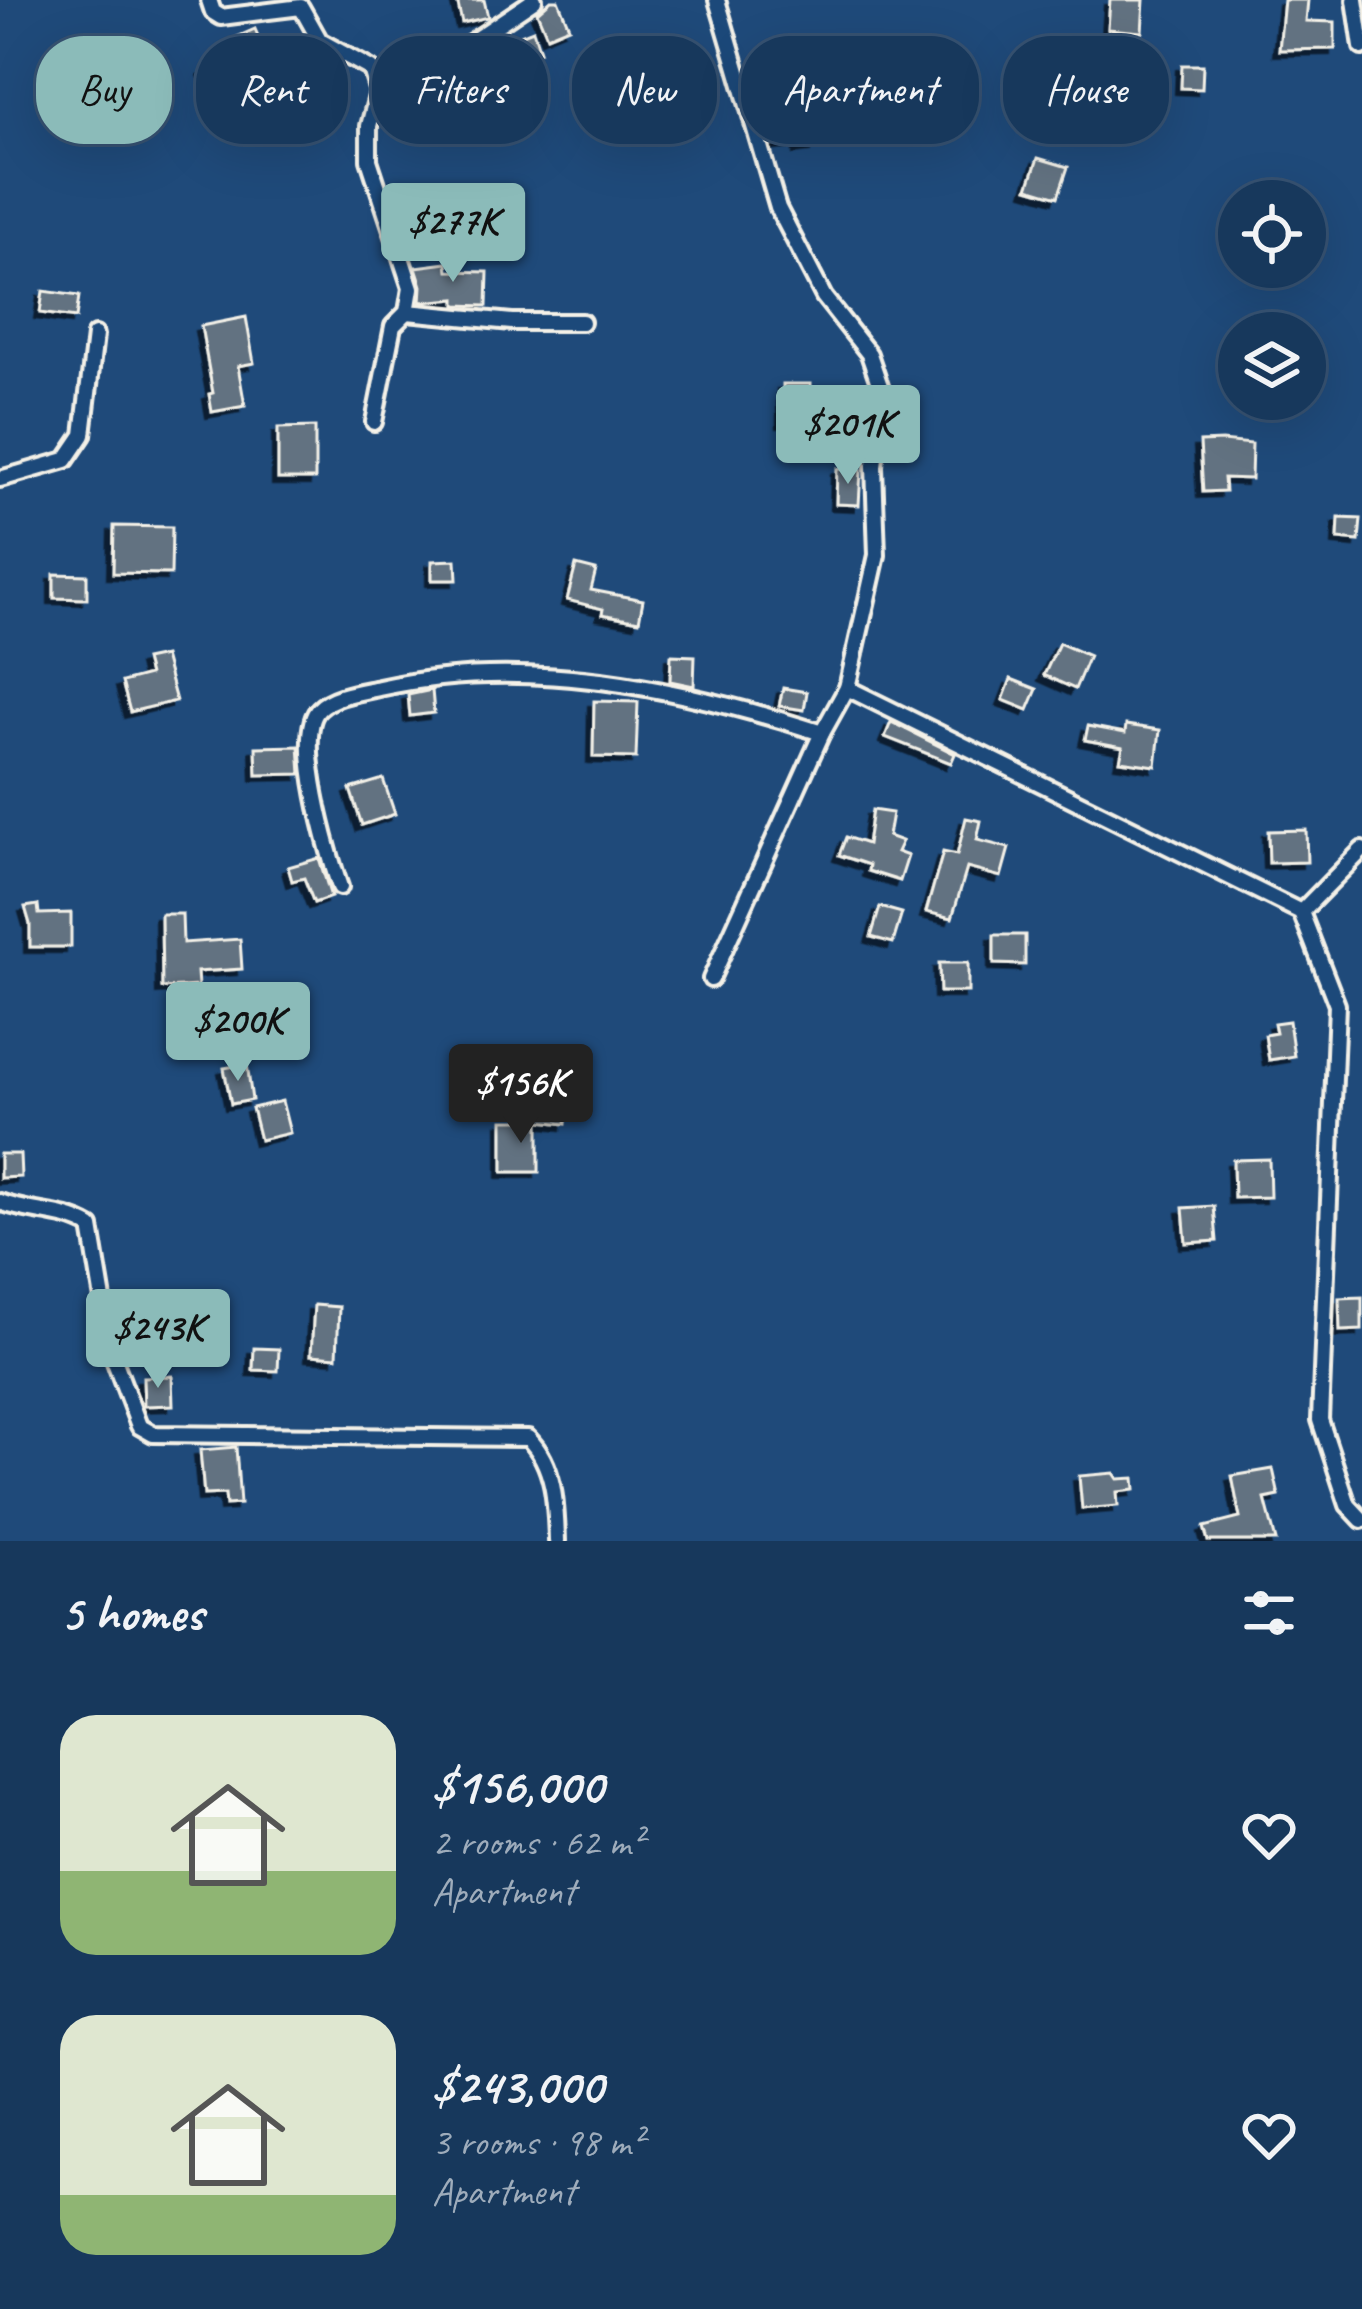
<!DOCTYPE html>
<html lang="en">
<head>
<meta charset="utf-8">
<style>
  :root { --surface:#17385c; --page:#203f62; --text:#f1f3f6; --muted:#9eacbb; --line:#365272; --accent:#8bbbb9 }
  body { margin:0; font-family:Caveat,sans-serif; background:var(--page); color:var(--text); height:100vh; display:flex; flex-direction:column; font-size:45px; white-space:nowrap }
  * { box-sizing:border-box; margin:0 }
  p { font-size:39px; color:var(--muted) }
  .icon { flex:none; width:66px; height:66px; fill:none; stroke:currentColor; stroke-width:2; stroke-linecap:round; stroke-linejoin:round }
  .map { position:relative; height:1541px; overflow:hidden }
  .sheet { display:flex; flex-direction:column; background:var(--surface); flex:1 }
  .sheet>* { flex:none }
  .banner { position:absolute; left:36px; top:36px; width:1290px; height:108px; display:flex; gap:24px }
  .controls { position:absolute; left:1218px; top:180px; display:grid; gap:24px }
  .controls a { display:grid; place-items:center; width:108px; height:108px; border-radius:50%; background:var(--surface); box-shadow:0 12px 48px #0002,0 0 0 3px var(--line); font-size:60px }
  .price { position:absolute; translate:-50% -102px; padding:0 27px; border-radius:12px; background:var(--accent); color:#111; font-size:39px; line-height:78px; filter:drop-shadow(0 3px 6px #0008) }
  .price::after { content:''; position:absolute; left:50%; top:72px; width:36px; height:27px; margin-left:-18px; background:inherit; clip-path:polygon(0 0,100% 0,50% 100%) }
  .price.current { background:#222; color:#fff }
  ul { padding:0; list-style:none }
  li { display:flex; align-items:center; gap:36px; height:300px; padding:0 60px }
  li span { display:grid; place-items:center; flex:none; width:336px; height:240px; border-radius:36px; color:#555 }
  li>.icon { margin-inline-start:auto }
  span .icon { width:144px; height:144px; fill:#fffc; stroke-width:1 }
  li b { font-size:51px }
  h2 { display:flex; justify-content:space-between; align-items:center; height:144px; padding:0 60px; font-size:51px }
  .pill { padding:0 42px; border-radius:48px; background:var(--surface); box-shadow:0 12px 48px #0002,0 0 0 3px var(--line); font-size:42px; line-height:108px }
  .pill.current { background:var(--accent); color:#111 }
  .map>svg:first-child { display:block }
  .building { fill:#627281; stroke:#f4f1e8; stroke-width:3; filter:url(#shadow) }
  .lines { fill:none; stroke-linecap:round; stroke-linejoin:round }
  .minor-casing { stroke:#f4f1e8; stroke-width:22 }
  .minor { stroke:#1f4a7a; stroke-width:14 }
</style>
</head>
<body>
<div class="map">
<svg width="1362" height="1541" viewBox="0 0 1362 1541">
  <defs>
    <filter id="shadow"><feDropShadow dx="-5.5" dy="5.5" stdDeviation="0" flood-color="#0009"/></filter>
  </defs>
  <rect width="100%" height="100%" fill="#1f4a7a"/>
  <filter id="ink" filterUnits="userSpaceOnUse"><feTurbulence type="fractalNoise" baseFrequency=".00833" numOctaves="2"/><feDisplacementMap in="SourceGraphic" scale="24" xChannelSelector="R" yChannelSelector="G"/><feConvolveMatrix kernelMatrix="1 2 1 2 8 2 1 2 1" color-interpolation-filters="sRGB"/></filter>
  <g filter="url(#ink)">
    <!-- building -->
    <g class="building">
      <path d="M457 0H484L488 17 462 23Z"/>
      <path d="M551 0H558L569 27 547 36 537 12Z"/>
      <path d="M1110 0H1144L1142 32 1108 29Z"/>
      <path d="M1284 0H1308L1306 21 1335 22V49L1279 50Z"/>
      <path d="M255 29 271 66 245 77 253 100 219 112 204 70 245 56 237 37Z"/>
      <path d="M533 30 540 51 517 59 510 39Z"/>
      <path d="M669 46 674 67 648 73 644 51Z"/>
      <path d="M1182 65H1203L1202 89 1181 88Z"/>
      <path d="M766 75 780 120 807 118 813 125 815 146 799 148V142L771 145 752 79Z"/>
      <path d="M1038 158 1068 167 1058 197 1028 188Z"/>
      <path d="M415 183 417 189 443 184 448 213 401 222 391 188Z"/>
      <path d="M447 263 448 271 488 272 487 306 456 305V299L421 302 422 286 416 267Z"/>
      <path d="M43 291 79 296 76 318 40 313Z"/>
      <path d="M246 317 254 363 238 366 245 406 212 412 209 394 213 393 201 326Z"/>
      <rect x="783" y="384" width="28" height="38"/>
      <path d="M315 427V479H278V428Z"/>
      <path d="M1222 441 1252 444 1251 479 1224 478 1225 491 1203 492 1200 442Z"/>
      <path d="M837 469 861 470 859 505 836 504Z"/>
      <path d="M1339 518 1361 519 1359 541 1338 539Z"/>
      <path d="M114 526 172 527 171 574 113 573Z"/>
      <path d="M456 560 457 580H432V561Z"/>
      <path d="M576 565 596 570 591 590 643 600 639 621 602 614 603 609 567 600Z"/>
      <path d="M54 574 87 575V599L54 598Z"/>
      <path d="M1059 643 1089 656 1075 689 1044 675Z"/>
      <path d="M671 655 695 656 694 686 670 681Z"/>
      <path d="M164 656 176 701 130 712 122 682 149 675 145 660Z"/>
      <path d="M1011 679 1037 689 1028 710 1003 700Z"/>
      <path d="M783 688 807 692 804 710 779 706Z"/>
      <path d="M432 690 434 713 410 716 408 695Z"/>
      <path d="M594 701 638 702 636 758 593 757Z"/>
      <path d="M891 722 955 754 951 763 885 737Z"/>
      <path d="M1126 725 1160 730 1156 766 1120 761 1123 747 1085 740 1088 726 1125 733Z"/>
      <path d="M299 746 301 774 257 775 256 747Z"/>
      <path d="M383 779 395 814 362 825 350 789Z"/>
      <path d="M872 810 892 813 888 836 902 841 897 852 908 856 900 881 868 871 869 865 839 855 846 837 867 844Z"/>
      <path d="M966 818 981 821 977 840 1009 848 1001 877 967 868 952 918 926 912 943 852 957 855Z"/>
      <path d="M1306 830 1307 862 1269 863 1268 831Z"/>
      <path d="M319 858 331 897 314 903 304 878 292 881 288 867Z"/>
      <path d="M38 905 39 914 71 913V947H30V924L25 907Z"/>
      <path d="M880 907 902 913 893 943 871 937Z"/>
      <path d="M161 914H182L183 943 240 939 242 969 197 972 198 986 162 988Z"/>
      <path d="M994 935H1025V965L994 964Z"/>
      <path d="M939 963H968V992H940Z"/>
      <path d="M1289 1021 1294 1056 1269 1060 1265 1035 1276 1033 1274 1023Z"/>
      <path d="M247 1064 252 1100 231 1104 224 1068Z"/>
      <path d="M541 1100 568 1102 566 1124 539 1121Z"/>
      <path d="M282 1101 290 1133 260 1140 252 1108Z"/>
      <rect x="503" y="1120" width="36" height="52"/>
      <path d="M0 1154H20L21 1177 0 1178Z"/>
      <path d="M1269 1159 1270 1197 1234 1198 1233 1160Z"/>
      <path d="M1214 1206 1217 1241 1186 1243 1183 1208Z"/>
      <path d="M1362 1297V1330L1340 1331 1339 1298Z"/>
      <path d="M314 1305 339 1307 337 1357 311 1355Z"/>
      <path d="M254 1348 279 1349 278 1371 253 1370Z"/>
      <path d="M172 1376 173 1405 144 1406 143 1377Z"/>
      <path d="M236 1447 240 1504 226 1505 225 1494 204 1495 200 1450Z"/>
      <path d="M1273 1469 1279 1496 1265 1499 1276 1541H1208L1204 1527 1240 1518 1232 1476Z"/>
      <path d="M1114 1473 1118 1479 1134 1478 1135 1490 1117 1492 1118 1506 1082 1509 1079 1476Z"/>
    </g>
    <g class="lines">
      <!-- minor casing -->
      <g class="minor-casing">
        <g id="minor">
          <path d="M209 0 213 12 221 17 301 7 320 41 371 69 378 92 369 126V160L411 288 407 312 393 326 374 422"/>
          <path d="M717 0 778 208 824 297 869 354 882 392 874 466 877 555 847 688"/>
          <path d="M1355 0 1362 47"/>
          <path d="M378 92 436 66 534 0"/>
          <path d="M407 312 512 322H582"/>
          <path d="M0 479 66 460 83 435 95 335"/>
          <path d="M1362 850 1301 912 1337 1005 1320 1420 1348 1505 1362 1520"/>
          <path d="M340 887C329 856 293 734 319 709 333 695 361 692 379 688 525 655 682 688 822 733"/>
          <path d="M711 979 822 733 847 688 1301 912"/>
          <path d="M0 1202C31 1214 62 1210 91 1227L112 1354 139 1426 153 1434 528 1438C555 1465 556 1505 557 1541"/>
        </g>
      </g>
      <!-- minor -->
      <use href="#minor" class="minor"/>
    </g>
  </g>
</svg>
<div class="controls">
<a><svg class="icon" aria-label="locate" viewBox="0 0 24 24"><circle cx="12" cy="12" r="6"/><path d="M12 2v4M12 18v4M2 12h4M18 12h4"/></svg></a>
<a><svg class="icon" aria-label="layers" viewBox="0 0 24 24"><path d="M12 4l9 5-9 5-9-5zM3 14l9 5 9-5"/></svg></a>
</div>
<b class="price" style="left:453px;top:285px">$277K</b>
<b class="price" style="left:848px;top:487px">$201K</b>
<b class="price" style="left:238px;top:1084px">$200K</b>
<b class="price current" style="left:521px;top:1146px">$156K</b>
<b class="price" style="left:158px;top:1391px">$243K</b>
<div class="banner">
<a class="pill current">Buy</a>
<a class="pill">Rent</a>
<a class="pill">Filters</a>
<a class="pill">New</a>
<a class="pill">Apartment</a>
<a class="pill">House</a>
</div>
</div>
<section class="sheet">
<h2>5 homes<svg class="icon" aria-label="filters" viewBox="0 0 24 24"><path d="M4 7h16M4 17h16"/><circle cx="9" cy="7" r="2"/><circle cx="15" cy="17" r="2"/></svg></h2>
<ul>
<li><span style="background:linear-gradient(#dfe7d0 65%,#8fb573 0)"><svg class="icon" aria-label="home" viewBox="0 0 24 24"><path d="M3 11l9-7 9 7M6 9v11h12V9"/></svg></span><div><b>$156,000</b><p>2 rooms · 62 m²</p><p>Apartment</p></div><svg class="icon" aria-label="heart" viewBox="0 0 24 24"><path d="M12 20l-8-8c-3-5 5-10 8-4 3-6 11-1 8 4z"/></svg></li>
<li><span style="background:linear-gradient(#dfe7d0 75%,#8fb573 0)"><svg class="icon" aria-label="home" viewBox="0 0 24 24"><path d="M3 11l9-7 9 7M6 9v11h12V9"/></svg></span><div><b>$243,000</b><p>3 rooms · 98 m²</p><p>Apartment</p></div><svg class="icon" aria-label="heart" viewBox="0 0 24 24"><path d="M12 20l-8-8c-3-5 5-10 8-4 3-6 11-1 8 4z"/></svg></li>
</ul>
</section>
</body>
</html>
